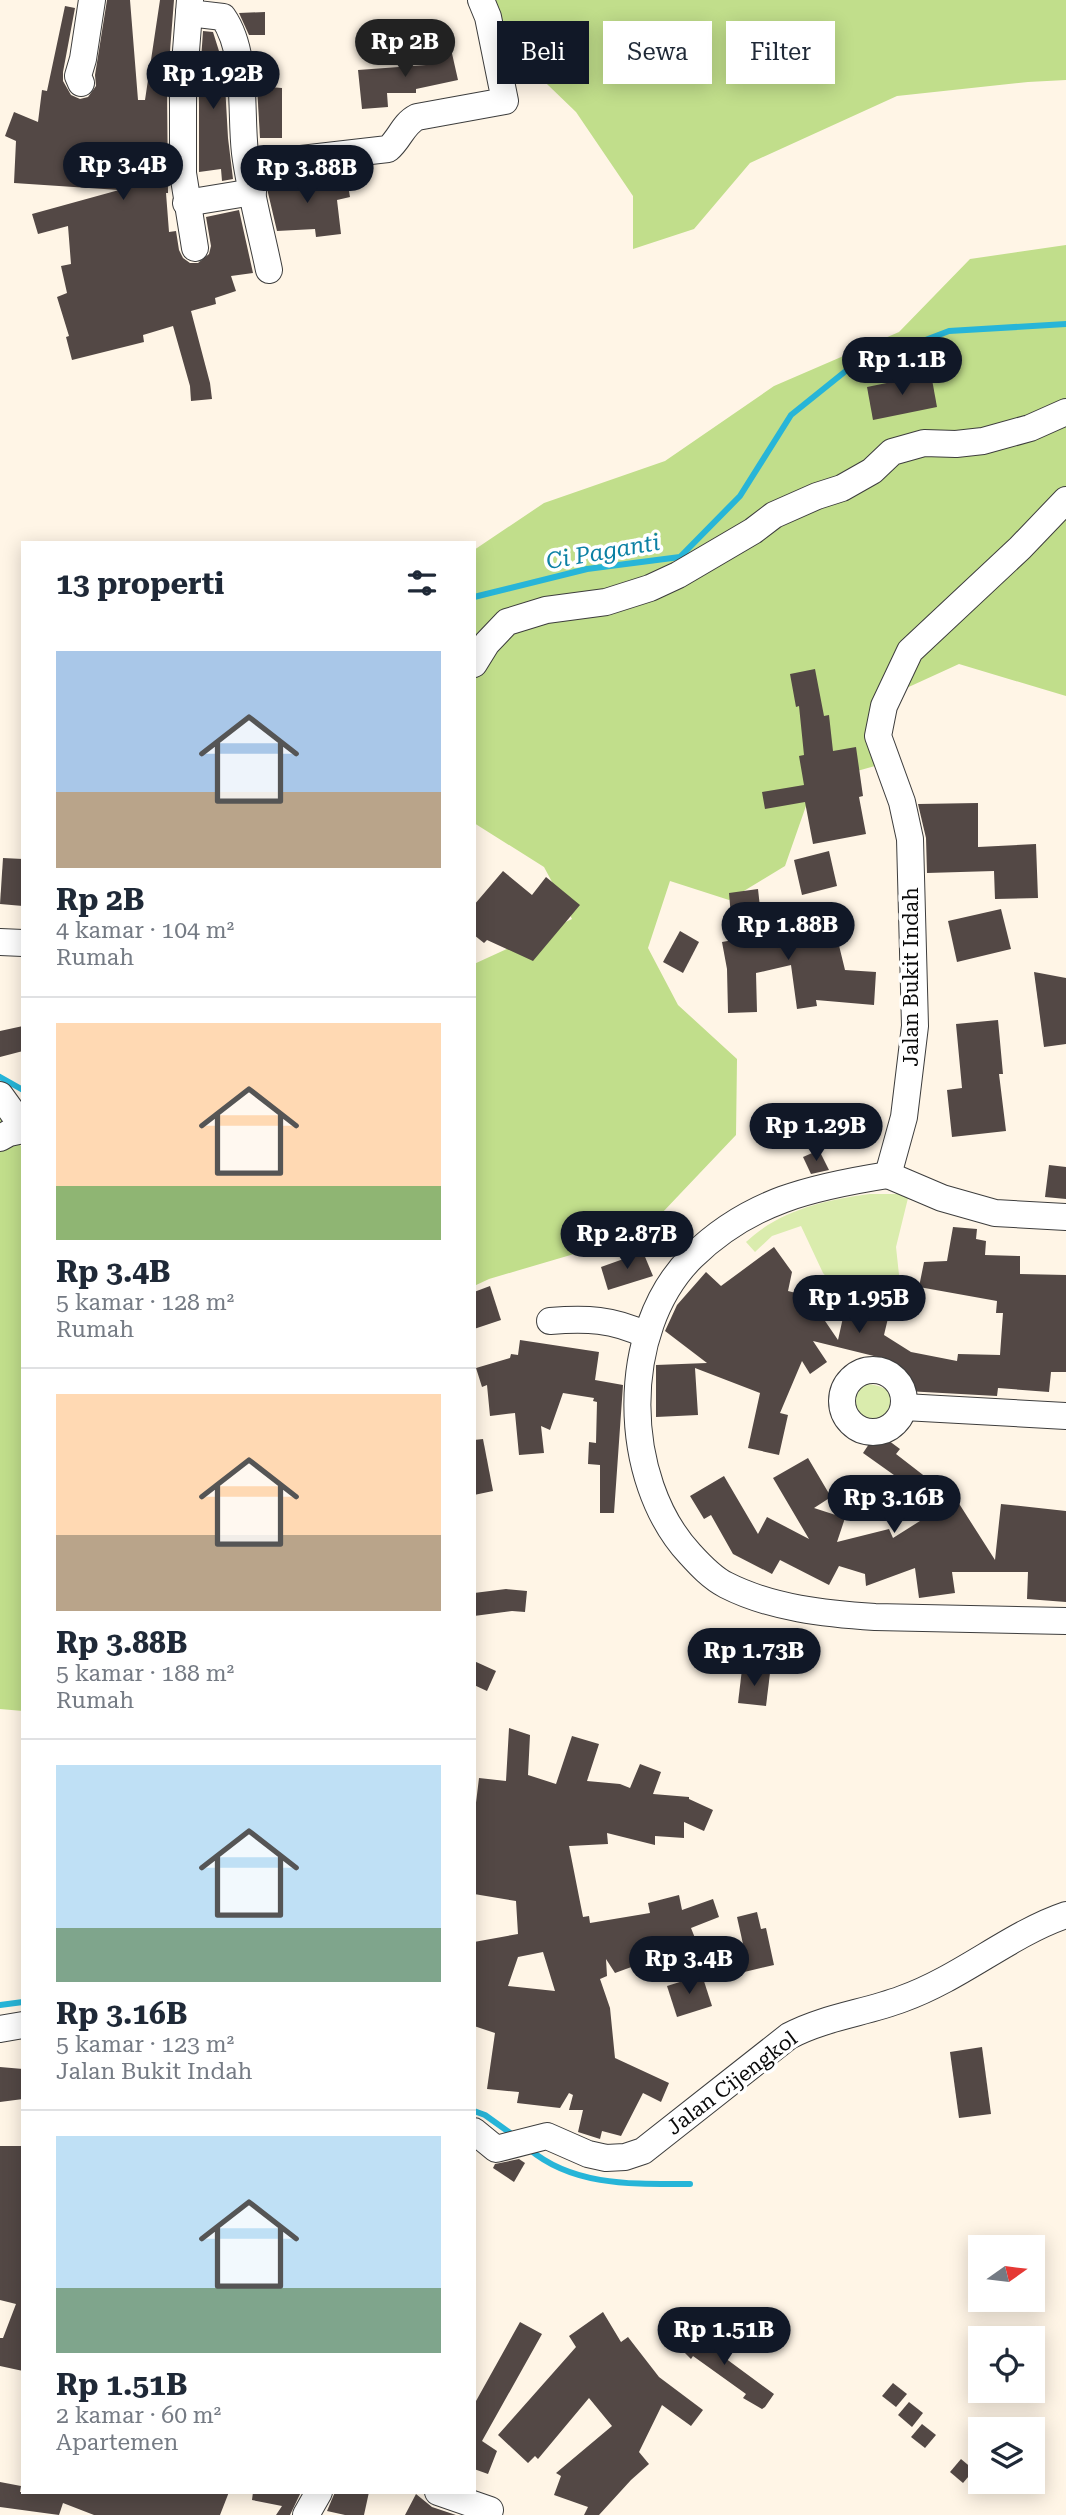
<!DOCTYPE html>
<html lang="id">
<head>
<meta charset="utf-8">
<style>
  :root { --surface:#fff; --page:#f2f2f3; --text:#1f2937; --muted:#747a83; --line:#e0e1e3; --accent:#111827 }
  body { margin:0; font-family:"Roboto Serif",serif; background:var(--page); color:var(--text); height:100vh; display:flex; flex-direction:column; font-size:26px; white-space:nowrap }
  * { box-sizing:border-box; margin:0 }
  p { font-size:23px; color:var(--muted) }
  .icon { flex:none; width:38px; height:38px; fill:none; stroke:currentColor; stroke-width:2; stroke-linecap:round; stroke-linejoin:round }
  .map { position:relative; flex:1; overflow:hidden }
  .panel { position:absolute; left:21px; top:541px; width:455px; height:1953px; display:flex; flex-direction:column; background:var(--surface); border-radius:0px; box-shadow:0 4px 18px #0003 }
  .panel>* { flex:none }
  .guide { position:absolute; left:497px; top:21px; width:464px; height:63px; display:flex; gap:14px }
  .needle { width:46px; rotate:76deg }
  .fabs { position:absolute; left:968px; top:2235px; display:grid; gap:14px }
  .fabs a { display:grid; place-items:center; width:77px; height:77px; border-radius:0px; background:var(--surface); box-shadow:0 4px 18px #0003; font-size:35px }
  .price { position:absolute; translate:-50% -60px; padding:0 16px; border-radius:24px; background:var(--accent); color:#fff; font-size:23px; line-height:46px; filter:drop-shadow(0 2px 4px #0008) }
  .price::after { content:''; position:absolute; left:50%; top:42px; width:21px; height:16px; margin-left:-10px; background:inherit; clip-path:polygon(0 0,100% 0,50% 100%) }
  .price.on { background:#222; color:#fff }
  ul { padding:0; list-style:none }
  li { display:grid; align-content:center; gap:14px; height:371px; padding:0 35px }
  li+li { border-top:2px solid var(--line) }
  li span { display:grid; place-items:center; height:217px; border-radius:0px; color:#555 }
  li>.icon { margin-inline-start:auto }
  span .icon { width:126px; height:126px; fill:#fffc; stroke-width:1 }
  li b { font-size:30px }
  h2 { display:flex; justify-content:space-between; align-items:center; height:84px; padding:0 35px; font-size:30px }
  .pill { padding:0 24px; border-radius:0px; background:var(--surface); box-shadow:0 4px 18px #0003; font-size:24px; line-height:63px }
  .pill.on { background:var(--accent); color:#fff }
  .map>svg:first-child { display:block }
  .green { fill:#daecad }
  .forest { fill:#c1de8b }
  .lines { fill:none; stroke-linecap:round; stroke-linejoin:round }
  .stream { stroke:#27b5d8; stroke-width:6 }
  .building { fill:#534845; fill-rule:evenodd }
  .minor-casing { stroke:#3d3d3d; stroke-width:28 }
  .minor { stroke:#fff; stroke-width:26 }
  .labels { text-anchor:middle; dominant-baseline:central; stroke-width:7; stroke-linejoin:round; paint-order:stroke }
  .street-label { font-size:21px; fill:#0a0a0a; stroke:#fff }
  .water-label { font-size:23px; font-style:italic; fill:#0b80a4; stroke:#fff }
</style>
</head>
<body>
<div class="map">
<svg width="1066" height="2515" viewBox="0 0 1066 2515">
  <rect width="100%" height="100%" fill="#fff5e6"/>
  <!-- green -->
  <g class="green">
    <path d="M870 1194H909L896 1247 900 1284 859 1298 845 1291H839L823 1273 801 1226 772 1236 755 1252 746 1242C780 1210 825 1200 870 1194Z"/>
    <path d="M867 1384C891 1386 901 1398 888 1420L867 1427 860 1422 852 1399 857 1390Z"/>
  </g>
  <!-- forest -->
  <g class="forest">
    <path d="M478 0H1066V80L1028 82 897 96 750 163 694 229 633 249V196L576 112 495 34Z"/>
    <path d="M1066 245V696L959 664 878 701 875 766 814 783 785 866 729 900 670 881 648 948 678 1005 737 1059 736 1135 642 1234 489 1279 474 1286V964L572 919 544 867 474 823V550L544 503 665 461 774 386 899 332 970 259Z"/>
    <path d="M0 1109 23 1150V1711L0 1709Z"/>
  </g>
  <g class="lines">
    <!-- stream -->
    <g class="stream">
      <path d="M474 597 587 569 680 557 740 496 791 415 847 370 949 331 1066 324"/>
      <path d="M0 1077 23 1090"/>
      <path d="M0 2005 23 2002"/>
      <path d="M474 2111 485 2115 513 2135"/>
      <path d="M529 2149C574 2187 635 2184 690 2184"/>
    </g>
  </g>
  <!-- building -->
  <g class="building">
    <path d="M107 0H130L138 100H145L160 0H174L167 89 168 193H166L169 232 176 231 179 250 183 258 190 263H198L209 254 211 246 206 217 239 210 253 273 231 276 236 291 215 298 216 304 191 311 210 383 212 399 191 401 190 386 173 326 143 335 144 342 72 360 66 337 69 336 57 297 67 293 61 266 71 264 68 226 38 234 32 214 119 190 14 183 16 141 5 136 14 112 38 122 42 90 47 91 65 6 75 8 63 72V81L71 95 80 99 88 97 96 86 95 75Z"/>
    <path d="M265 12V35H249L239 13Z"/>
    <path d="M203 31 213 32 224 67 228 138 233 179 222 181 221 169 199 172V90Z"/>
    <path d="M451 49 458 80 416 89V93H387L388 107 362 109 358 70 426 65 424 54Z"/>
    <path d="M257 86 282 88V138H260Z"/>
    <path d="M312 179V186L347 179 350 197 337 200 341 234 316 237 315 229 277 231 265 180Z"/>
    <path d="M931 374 937 407 873 420 867 387Z"/>
    <path d="M815 669 824 716 829 715 833 751 856 747 863 796 859 797 866 834 813 844 805 802 765 809 762 792 804 785 799 756 804 755 799 706 796 707 790 674Z"/>
    <path d="M978 803V847L1036 844 1038 898 995 899 994 871 927 873 926 838 918 804Z"/>
    <path d="M829 851 837 886 802 895 794 860Z"/>
    <path d="M3 858 23 859V906L0 904Z"/>
    <path d="M503 871 532 895 546 877 580 905 533 961 487 940 484 943 474 935V905Z"/>
    <path d="M758 889 764 944 834 925 845 970 876 972 874 1005 816 1000 817 1006 797 1009 791 965 756 973 757 1012 728 1013 727 969 722 942 733 940 729 893Z"/>
    <path d="M1001 909 1011 949 957 962 948 921Z"/>
    <path d="M680 931 699 942 683 973 663 962Z"/>
    <path d="M1034 972 1066 978V1044L1044 1047Z"/>
    <path d="M998 1020 1003 1074H999L1006 1131 952 1137 947 1090 962 1088 956 1024Z"/>
    <path d="M23 1026V1051L0 1057V1031Z"/>
    <path d="M819 1150 829 1170 811 1174 803 1157Z"/>
    <path d="M1049 1165 1066 1167V1199L1045 1197Z"/>
    <path d="M953 1227 977 1229 976 1239 986 1241 985 1255 1020 1256V1274L1066 1275V1372H1051L1049 1392 998 1388 997 1396 906 1391V1382L877 1366 882 1358 813 1341 827 1362 810 1374 802 1361 780 1413 788 1415 779 1455 748 1448 760 1393 695 1368 698 1415 656 1417V1365L707 1363 665 1331 677 1305 706 1272 721 1286 774 1247 792 1272 788 1291 808 1296 838 1340 846 1304 889 1314 884 1335 911 1352 957 1361 958 1354 1000 1355 1003 1313H996L997 1301 919 1287 924 1262 947 1261Z"/>
    <path d="M643 1252 653 1276 608 1290 601 1267Z"/>
    <path d="M490 1286 501 1320 474 1329V1292Z"/>
    <path d="M520 1340 599 1352 595 1380 623 1385 614 1513H600V1465L588 1464 589 1442 596 1443 597 1402 593 1401 594 1398 563 1393 550 1430 541 1426 544 1453 519 1455 515 1413 490 1416 487 1385 482 1387 476 1368 510 1358 511 1354 518 1355Z"/>
    <path d="M877 1432 900 1449 896 1454 958 1502 995 1560 1001 1504 1066 1511V1602L1027 1599 1028 1572H952L955 1593 919 1598 915 1568 866 1586 865 1574 839 1566 829 1585 780 1560 772 1574 733 1554 711 1515 704 1519 690 1496 724 1476 758 1534 767 1517 809 1539 773 1478 808 1458 831 1497 814 1508 845 1518 837 1542 889 1529 893 1538 931 1514 902 1492 908 1485 863 1453Z"/>
    <path d="M483 1439 493 1491 474 1495V1440Z"/>
    <path d="M506 1589 527 1591 525 1612 512 1611 474 1616V1593Z"/>
    <path d="M474 1661 496 1671 487 1691 474 1685Z"/>
    <path d="M742 1669 770 1673 766 1706 738 1703Z"/>
    <path d="M509 1728 530 1735 528 1775 556 1784 572 1736 599 1744 587 1781 620 1784 630 1788 640 1764 661 1772 653 1794 689 1797V1799L713 1810 704 1831 684 1822V1838L655 1836V1845L607 1833 608 1844 569 1846 583 1917 589 1916 590 1923 650 1913 648 1903 679 1895 682 1910 713 1899 719 1917 691 1928 697 1943 615 1973 606 1959 607 1976 600 1979 610 2008 615 2058 669 2083 661 2102 643 2093 621 2136 602 2131 600 2139 578 2132 583 2110H569L573 2095 569 2093 560 2108 517 2103 519 2092 487 2089 495 2033 474 2026V1942L518 1934 516 1901 474 1894V1819L479 1778 506 1781ZM543 1952 555 1991 508 1986 518 1957Z"/>
    <path d="M757 1912 761 1929 766 1928 774 1965 740 1973 736 1955 745 1953 737 1917Z"/>
    <path d="M702 1975 712 2006 677 2017 667 1986Z"/>
    <path d="M982 2047 991 2114 959 2118 950 2052Z"/>
    <path d="M0 2067 23 2069V2099L0 2102Z"/>
    <path d="M0 2146H23V2371L0 2366V2338H3L16 2304 0 2300Z"/>
    <path d="M519 2159 525 2163 514 2182 493 2168 495 2164Z"/>
    <path d="M603 2312 621 2342 628 2337 659 2377 703 2410 691 2426 662 2405 639 2452 649 2464 631 2480 599 2515H584L588 2507 554 2495 561 2476 556 2473 612 2426 589 2398 538 2459 535 2456 528 2463 498 2435 576 2347 569 2336Z"/>
    <path d="M520 2322 542 2334 482 2441 497 2451 488 2474 474 2469 476 2401Z"/>
    <path d="M696 2324 711 2339 706 2344 774 2394 765 2407 762 2409 743 2398 746 2394 693 2356 691 2359 676 2344Z"/>
    <path d="M893 2383 907 2394 896 2407 882 2396Z"/>
    <path d="M909 2402 923 2413 912 2427 898 2415Z"/>
    <path d="M922 2424 936 2435 925 2448 911 2437Z"/>
    <path d="M961 2459 974 2470 963 2483 950 2472Z"/>
    <path d="M0 2482 21 2486 20 2492H229L220 2515H94L63 2503 59 2515 0 2507Z"/>
    <path d="M253 2492H301L290 2515H276L282 2506 252 2500Z"/>
    <path d="M335 2492H369L364 2515H345L327 2511Z"/>
    <path d="M416 2494 432 2507 456 2515H405Z"/>
  </g>
  <g class="lines">
    <!-- minor casing -->
    <g class="minor-casing">
      <g id="minor">
        <path d="M190 0 183 89V173L195 248"/>
        <path d="M189 13 223 17C248 53 240 111 245 153 250 192 261 231 269 270"/>
        <path d="M81 83 78 76 83 59 92 0"/>
        <path d="M248 165 388 149C400 139 403 124 417 117L505 101 488 17 481 0"/>
        <path d="M186 203 253 192"/>
        <path d="M474 664 487 643 507 622 546 610 606 602 650 588 678 575 753 531 774 515 817 496 842 488 872 471 892 452 924 443 956 444 983 441 1030 428 1066 412"/>
        <path d="M0 942 23 943"/>
        <path d="M0 1095 23 1127"/>
        <path d="M0 1138 9 1133 23 1130"/>
        <path d="M888 1175C812 1187 749 1201 692 1257 618 1330 621 1480 690 1554 700 1565 712 1578 726 1585 771 1608 826 1614 875 1617L1066 1621"/>
        <path d="M888 1175 904 1117 915 1026 910 839 902 802 878 736 884 706 910 651 1020 548 1066 500"/>
        <path d="M888 1175 942 1198 995 1213 1066 1217"/>
        <path d="M550 1321C586 1318 613 1319 646 1335"/>
        <circle cx="873" cy="1401" r="31"/>
        <path d="M904 1407 1066 1416"/>
        <path d="M0 2029 23 2025"/>
        <path d="M474 2131 496 2149 547 2136 588 2154 606 2158 625 2157 643 2151 789 2036C825 2017 865 2013 902 1999 961 1978 1010 1934 1066 1915"/>
        <path d="M438 2492 490 2510 487 2515"/>
        <path d="M306 2515 319 2492"/>
      </g>
    </g>
    <!-- minor -->
    <use href="#minor" class="minor"/>
  </g>
  <g class="labels">
    <!-- street labels -->
    <g class="street-label">
      <text transform="translate(911 977) rotate(-90)">Jalan Bukit Indah</text>
      <text transform="translate(732 2083) rotate(-37)">Jalan Cijengkol</text>
    </g>
    <!-- water labels -->
    <g class="water-label">
      <text transform="translate(603 552) rotate(-10)">Ci Paganti</text>
    </g>
  </g>
</svg>
<div class="fabs">
<a><svg class="needle" viewBox="-14 -14 28 28"><path d="M0-13l5 13h-10z" fill="#e53935"/><path d="M0 13l5-13h-10z" fill="#747a83"/></svg></a>
<a><svg class="icon" aria-label="locate" viewBox="0 0 24 24"><circle cx="12" cy="12" r="6"/><path d="M12 2v4M12 18v4M2 12h4M18 12h4"/></svg></a>
<a><svg class="icon" aria-label="layers" viewBox="0 0 24 24"><path d="M12 4l9 5-9 5-9-5zM3 14l9 5 9-5"/></svg></a>
</div>
<b class="price on" style="left:405px;top:79px">Rp 2B</b>
<b class="price" style="left:213px;top:111px">Rp 1.92B</b>
<b class="price" style="left:123px;top:202px">Rp 3.4B</b>
<b class="price" style="left:307px;top:205px">Rp 3.88B</b>
<b class="price" style="left:902px;top:397px">Rp 1.1B</b>
<b class="price" style="left:788px;top:962px">Rp 1.88B</b>
<b class="price" style="left:816px;top:1163px">Rp 1.29B</b>
<b class="price" style="left:627px;top:1271px">Rp 2.87B</b>
<b class="price" style="left:859px;top:1335px">Rp 1.95B</b>
<b class="price" style="left:894px;top:1535px">Rp 3.16B</b>
<b class="price" style="left:754px;top:1688px">Rp 1.73B</b>
<b class="price" style="left:689px;top:1996px">Rp 3.4B</b>
<b class="price" style="left:724px;top:2367px">Rp 1.51B</b>
<div class="guide">
<a class="pill on">Beli</a>
<a class="pill">Sewa</a>
<a class="pill">Filter</a>
</div>
<section class="panel">
<h2>13 properti<svg class="icon" aria-label="filters" viewBox="0 0 24 24"><path d="M4 7h16M4 17h16"/><circle cx="9" cy="7" r="2"/><circle cx="15" cy="17" r="2"/></svg></h2>
<ul>
<li><span style="background:linear-gradient(#a9c7e8 65%,#b9a48a 0)"><svg class="icon" aria-label="home" viewBox="0 0 24 24"><path d="M3 11l9-7 9 7M6 9v11h12V9"/></svg></span><div><b>Rp 2B</b><p>4 kamar · 104 m²</p><p>Rumah</p></div></li>
<li><span style="background:linear-gradient(#ffd9b3 75%,#8fb573 0)"><svg class="icon" aria-label="home" viewBox="0 0 24 24"><path d="M3 11l9-7 9 7M6 9v11h12V9"/></svg></span><div><b>Rp 3.4B</b><p>5 kamar · 128 m²</p><p>Rumah</p></div></li>
<li><span style="background:linear-gradient(#ffd9b3 65%,#b9a48a 0)"><svg class="icon" aria-label="home" viewBox="0 0 24 24"><path d="M3 11l9-7 9 7M6 9v11h12V9"/></svg></span><div><b>Rp 3.88B</b><p>5 kamar · 188 m²</p><p>Rumah</p></div></li>
<li><span style="background:linear-gradient(#bfe0f5 75%,#7fa58c 0)"><svg class="icon" aria-label="home" viewBox="0 0 24 24"><path d="M3 11l9-7 9 7M6 9v11h12V9"/></svg></span><div><b>Rp 3.16B</b><p>5 kamar · 123 m²</p><p>Jalan Bukit Indah</p></div></li>
<li><span style="background:linear-gradient(#bfe0f5 70%,#7fa58c 0)"><svg class="icon" aria-label="home" viewBox="0 0 24 24"><path d="M3 11l9-7 9 7M6 9v11h12V9"/></svg></span><div><b>Rp 1.51B</b><p>2 kamar · 60 m²</p><p>Apartemen</p></div></li>
</ul>
</section>
</div>
</body>
</html>
